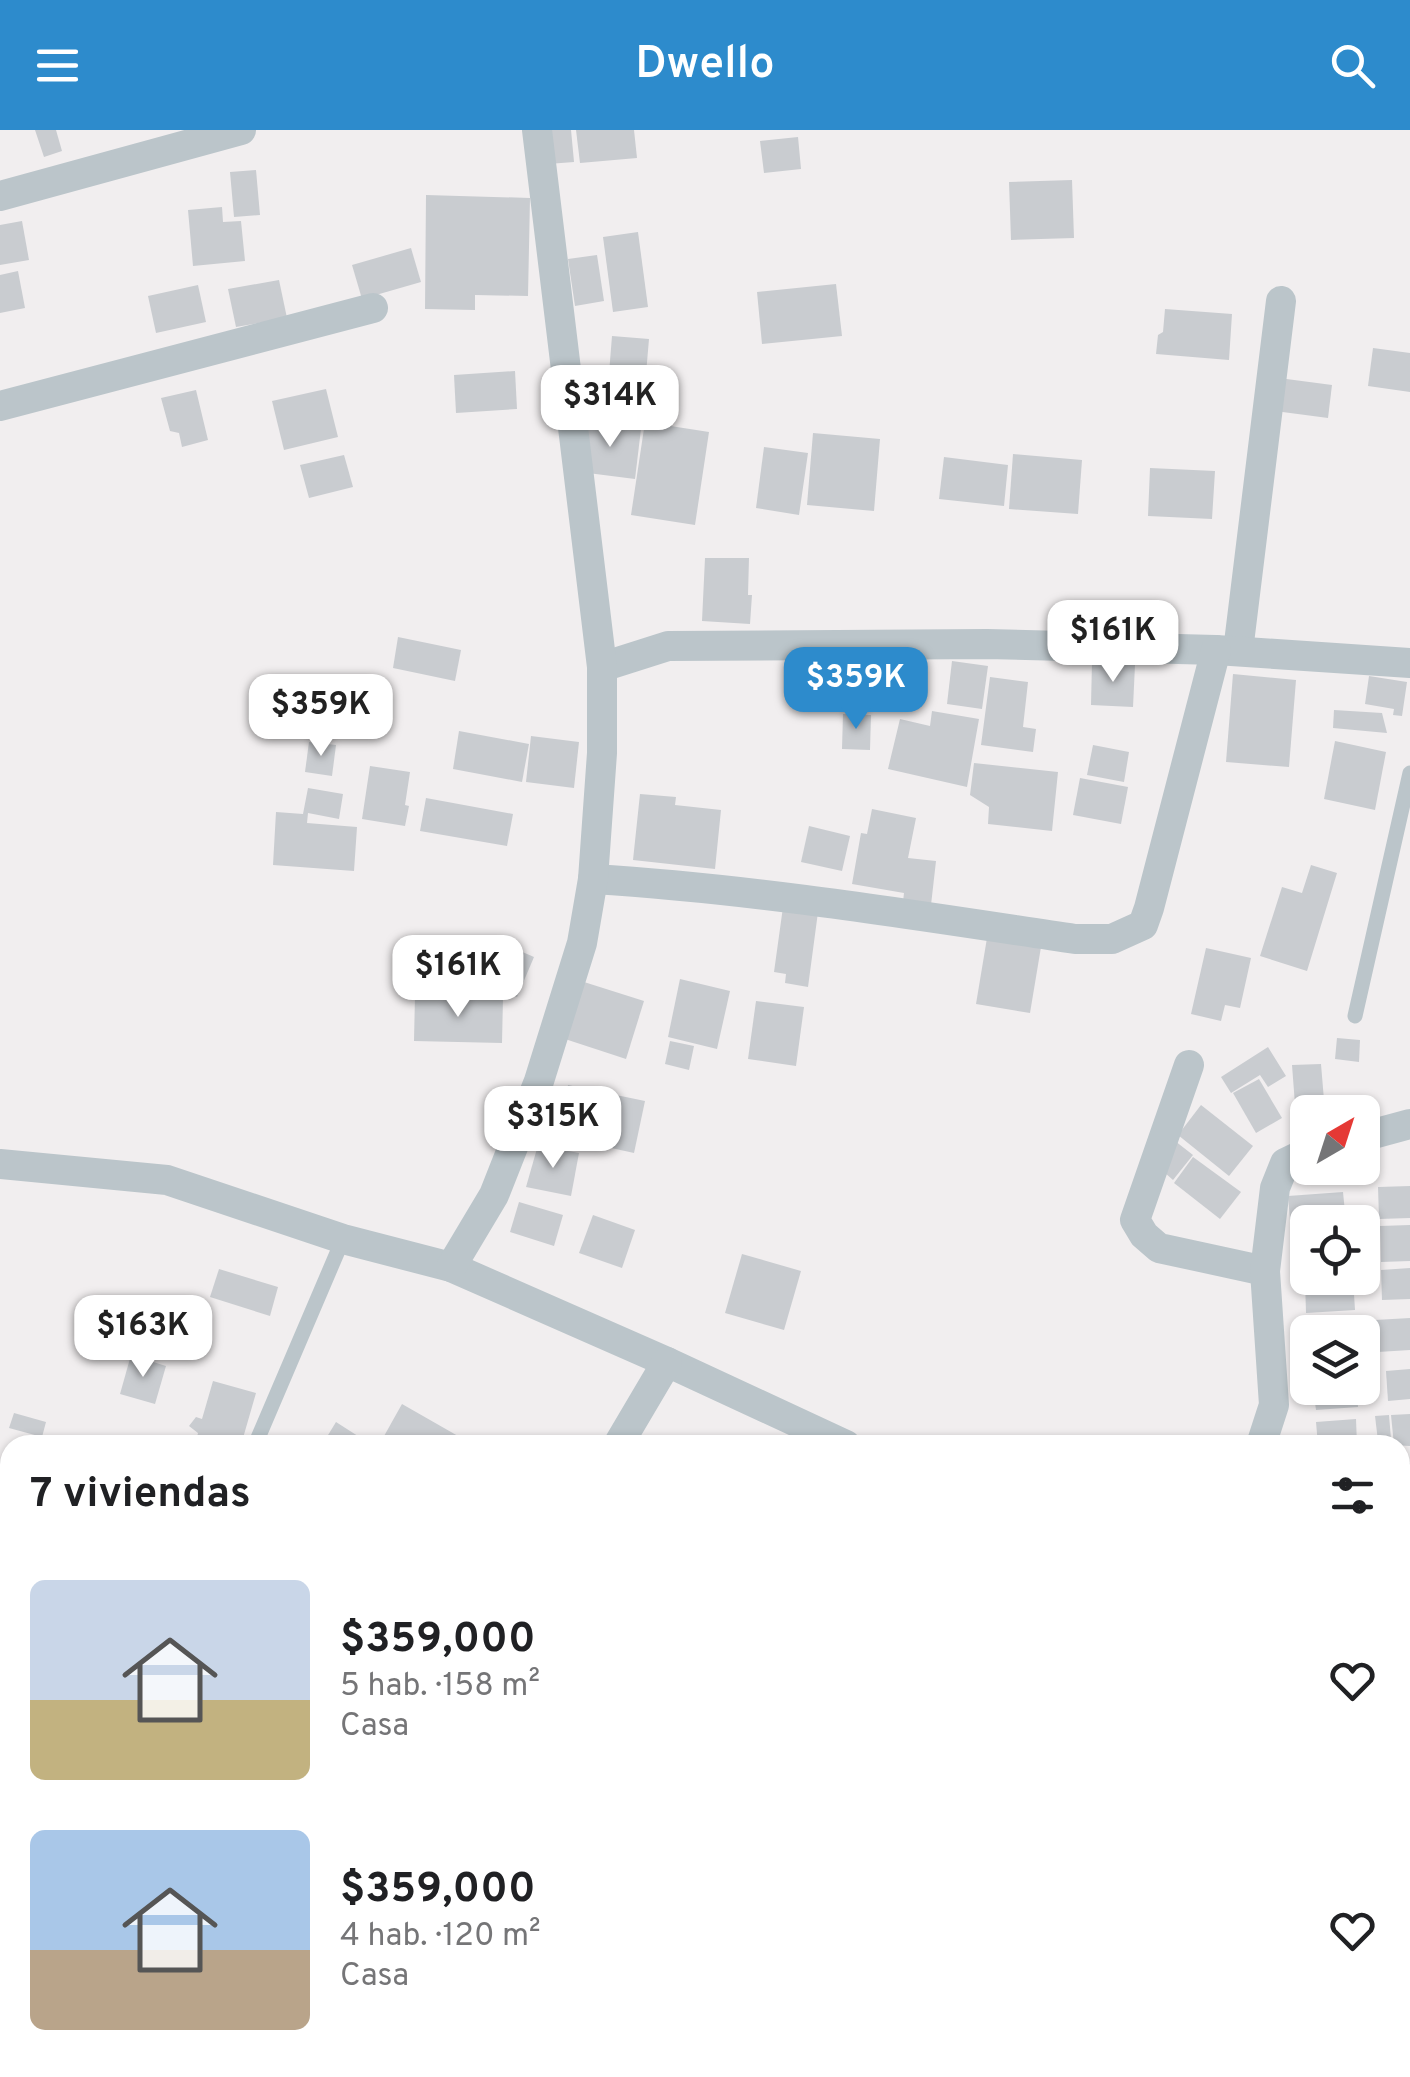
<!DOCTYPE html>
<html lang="es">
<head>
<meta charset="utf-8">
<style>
  :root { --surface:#fff; --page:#f2f2f2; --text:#202124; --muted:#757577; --accent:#2d8bcc }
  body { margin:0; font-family:Overpass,sans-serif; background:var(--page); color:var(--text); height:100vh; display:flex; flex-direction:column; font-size:38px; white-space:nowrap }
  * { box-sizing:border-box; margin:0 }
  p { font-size:32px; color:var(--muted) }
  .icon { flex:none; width:55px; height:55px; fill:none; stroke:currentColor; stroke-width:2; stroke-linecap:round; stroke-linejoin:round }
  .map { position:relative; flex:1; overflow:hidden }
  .drawer { position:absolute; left:0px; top:1305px; width:1410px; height:642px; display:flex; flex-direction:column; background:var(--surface); border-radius:30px 30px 0 0; box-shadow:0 2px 8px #0004 }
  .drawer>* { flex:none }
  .needle { width:65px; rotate:39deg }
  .controls { position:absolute; left:1290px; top:965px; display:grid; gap:20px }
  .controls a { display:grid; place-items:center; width:90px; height:90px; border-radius:15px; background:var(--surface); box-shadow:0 2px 8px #0004; font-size:50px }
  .price { position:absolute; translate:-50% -85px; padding:0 22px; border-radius:20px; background:#fff; color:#222; font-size:32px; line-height:65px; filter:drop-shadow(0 2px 5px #0008) }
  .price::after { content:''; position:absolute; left:50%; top:60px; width:30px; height:22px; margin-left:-15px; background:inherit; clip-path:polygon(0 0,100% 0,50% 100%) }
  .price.selected { background:var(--accent); color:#fff }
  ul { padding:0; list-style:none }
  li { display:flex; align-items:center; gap:30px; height:250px; padding:0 30px }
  li span { display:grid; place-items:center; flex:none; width:280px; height:200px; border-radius:15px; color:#555 }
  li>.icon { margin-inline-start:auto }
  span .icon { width:120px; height:120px; fill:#fffc; stroke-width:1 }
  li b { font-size:42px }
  h2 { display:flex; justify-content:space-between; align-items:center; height:120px; padding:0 30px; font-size:42px }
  header { display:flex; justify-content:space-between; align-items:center; height:130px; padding:0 30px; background:var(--accent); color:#fff; font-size:45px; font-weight:600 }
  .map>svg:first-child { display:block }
  .building { fill:#c9ccd0 }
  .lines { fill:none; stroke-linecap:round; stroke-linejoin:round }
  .lane { stroke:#bbc5ca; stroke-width:15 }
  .street { stroke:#bbc5ca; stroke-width:30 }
</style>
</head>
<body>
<header><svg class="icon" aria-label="menu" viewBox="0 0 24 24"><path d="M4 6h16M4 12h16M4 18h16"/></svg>Dwello<svg class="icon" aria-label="search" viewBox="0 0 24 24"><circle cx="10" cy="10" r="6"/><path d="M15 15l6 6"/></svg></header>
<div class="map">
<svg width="1410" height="1947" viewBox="0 0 1410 1947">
  <rect width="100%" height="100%" fill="#f1eeef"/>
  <!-- building -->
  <g class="building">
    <path d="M35 0H56L62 21 44 27Z"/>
    <path d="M545 0H571L574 32 548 34Z"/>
    <path d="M576 0H634L637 28 580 33Z"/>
    <path d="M798 7 801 39 764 43 760 11Z"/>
    <path d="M256 40 260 85 234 87 230 42Z"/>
    <path d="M1072 50 1074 108 1011 110 1009 52Z"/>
    <path d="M426 65 530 68 528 166 475 165V180L425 179Z"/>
    <path d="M222 77 223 92 241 91 245 131 193 136 188 80Z"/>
    <path d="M22 91 29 130 0 135V95Z"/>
    <path d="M638 102 648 177 613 182 603 107Z"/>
    <path d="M411 118 421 152 362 169 352 135Z"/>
    <path d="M597 125 604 171 575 176 568 129Z"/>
    <path d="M18 141 25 178 0 183V145Z"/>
    <path d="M279 150 287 188 236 197 228 159Z"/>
    <path d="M836 154 842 206 762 214 757 162Z"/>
    <path d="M198 155 206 192 156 203 148 166Z"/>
    <path d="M1165 179 1232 184 1229 230 1156 224 1158 205 1163 202Z"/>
    <path d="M612 206 649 209 646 244 630 243 628 258 608 256Z"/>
    <path d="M1373 218 1410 223V262L1368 256Z"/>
    <path d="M515 241 517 279 456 283 454 245Z"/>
    <path d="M1279 248 1332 255 1328 288 1275 281Z"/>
    <path d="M326 259 338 307 284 320 272 271Z"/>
    <path d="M196 260 208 310 182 317 179 303 170 301 161 268Z"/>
    <path d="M585 292 641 299 635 349 580 342Z"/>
    <path d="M645 292 709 302 695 395 631 385Z"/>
    <path d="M813 303 880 309 874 381 807 375Z"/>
    <path d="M764 317 808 323 799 385 756 378Z"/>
    <path d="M1013 324 1082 330 1078 384 1009 379Z"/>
    <path d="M344 325 353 357 309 368 300 335Z"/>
    <path d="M944 327 1008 335 1004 376 939 369Z"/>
    <path d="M1150 338 1215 341 1212 389 1148 386Z"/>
    <path d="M705 428H749L748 465H752L750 494 702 491Z"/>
    <path d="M398 507 461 520 455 551 393 538Z"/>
    <path d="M952 531 988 536 982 579 947 574Z"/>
    <path d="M1092 532 1135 535 1133 577 1091 575Z"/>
    <path d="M1233 544 1296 550 1289 637 1226 632Z"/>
    <path d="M1369 546 1407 552 1402 586 1393 585 1394 579 1365 574Z"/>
    <path d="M990 547 1028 552 1023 597 1036 599 1033 622 981 615Z"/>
    <path d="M1334 580 1382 583 1387 603 1333 598Z"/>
    <path d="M932 581 979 589 967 657 888 639 900 589 930 596Z"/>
    <path d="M843 584 871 585 870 620 842 619Z"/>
    <path d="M459 601 529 614 522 652 453 639Z"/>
    <path d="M531 606 579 612 574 658 526 652Z"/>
    <path d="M1335 611 1386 622 1375 680 1324 669Z"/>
    <path d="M309 612 336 615 332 646 305 642Z"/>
    <path d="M1093 615 1129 622 1124 652 1087 645Z"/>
    <path d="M974 633 1058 642 1052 701 988 694 989 677 970 665Z"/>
    <path d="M370 636 410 642 405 675 409 676 405 696 362 689Z"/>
    <path d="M1080 648 1128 657 1121 694 1073 685Z"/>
    <path d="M308 658 343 664 339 689 308 683 307 693 357 697 354 741 273 735 276 682 303 684Z"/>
    <path d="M640 664 676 667 675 675 721 680 715 739 633 730Z"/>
    <path d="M426 668 513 684 507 716 420 701Z"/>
    <path d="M872 679 916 688 908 728 936 731 931 775 903 772 904 763 852 754 861 703 867 704Z"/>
    <path d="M809 696 850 706 842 741 801 732Z"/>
    <path d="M1311 735 1337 743 1307 841 1260 826 1282 757 1302 763Z"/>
    <path d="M783 777 818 782 808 857 785 853 786 844 774 842Z"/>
    <path d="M987 808 1041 817 1030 883 976 874Z"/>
    <path d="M492 809 534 827 517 867 475 849Z"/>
    <path d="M1206 818 1251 828 1240 878 1225 875 1221 891 1191 884Z"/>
    <path d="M680 849 730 861 717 919 668 907Z"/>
    <path d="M584 852 644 871 626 929 565 909Z"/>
    <path d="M415 866 503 868 502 913 414 911Z"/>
    <path d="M756 871 804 877 796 936 748 929Z"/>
    <path d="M1337 908 1360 910 1359 932 1335 929Z"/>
    <path d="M670 911 694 916 689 940 665 934Z"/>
    <path d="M1268 917 1286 946 1268 957 1260 945 1231 963 1221 947Z"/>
    <path d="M1321 934 1325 982H1308V987L1296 988 1292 935Z"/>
    <path d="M1259 949 1282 988 1256 1003 1233 963Z"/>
    <path d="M568 955 645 971 634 1023 557 1006Z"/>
    <path d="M1201 975 1253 1016 1229 1046 1178 1005Z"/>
    <path d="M1175 1011 1193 1025 1173 1050 1164 1042Z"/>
    <path d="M538 1015 579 1023 571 1066 526 1057Z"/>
    <path d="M1193 1027 1241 1062 1220 1089 1174 1053Z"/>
    <path d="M1410 1056V1088L1379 1089 1378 1057Z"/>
    <path d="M1343 1062 1346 1092H1308V1102L1291 1103 1288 1066Z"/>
    <path d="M519 1072 563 1085 554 1116 510 1102Z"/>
    <path d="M593 1085 635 1100 622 1138 579 1123Z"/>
    <path d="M1410 1095V1131L1381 1132 1380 1096Z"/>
    <path d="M742 1124 801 1141 784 1200 725 1183Z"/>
    <path d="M1410 1138V1169L1382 1170 1381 1140Z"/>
    <path d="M219 1139 278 1157 270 1186 210 1167Z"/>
    <path d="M1353 1148 1355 1180 1306 1183 1305 1150Z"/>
    <path d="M1410 1188V1220L1378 1222 1375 1190Z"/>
    <path d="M1368 1198 1372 1226 1362 1228V1202H1350V1200Z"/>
    <path d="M131 1225 166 1236 155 1274 120 1264Z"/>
    <path d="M1410 1239V1269L1388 1271 1386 1241Z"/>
    <path d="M213 1251 256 1263 241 1315H195L198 1303 189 1296 196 1287 202 1289Z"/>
    <path d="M1313 1258H1357L1358 1277 1316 1280Z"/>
    <path d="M402 1274 458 1306 453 1315H379Z"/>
    <path d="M14 1283 46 1292 42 1307 9 1298Z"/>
    <path d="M1410 1284V1316L1394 1315 1391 1285Z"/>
    <path d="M1389 1285 1391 1309 1378 1311 1375 1286Z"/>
    <path d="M1356 1289 1357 1315H1318L1316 1292Z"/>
    <path d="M336 1292 361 1308 357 1315H322Z"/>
    <path d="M1410 1333V1365H1400V1334Z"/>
    <path d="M1410 1482V1541L1400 1535V1499Z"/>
  </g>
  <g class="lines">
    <!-- lane -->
    <g class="lane">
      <path d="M1355 886 1410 643"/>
      <path d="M255 1315 343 1109"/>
    </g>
    <!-- street -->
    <g class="street">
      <path d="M0 66 241 0"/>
      <path d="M0 276 373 178"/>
      <path d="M1238 521 1281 171"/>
      <path d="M602 537 668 516 987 514 1216 520 1410 533"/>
      <path d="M593 749C755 759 914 785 1075 809H1112L1143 795 1149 778 1216 520"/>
      <path d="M1189 935 1135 1090 1144 1105 1159 1118 1265 1141"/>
      <path d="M1362 1007 1410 994"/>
      <path d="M0 1034 167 1050 343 1109 451 1137 667 1232 846 1315"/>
      <path d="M451 1137 494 1065 539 951 582 813 593 749 602 623V537L537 0"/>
      <path d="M618 1315 667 1232"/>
      <path d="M1261 1315 1274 1275 1265 1141 1275 1058 1285 1033 1308 1022"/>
      <path d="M1400 1402 1410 1407"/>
      <path d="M1400 1589 1410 1595"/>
    </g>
  </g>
</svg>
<div class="controls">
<a><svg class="needle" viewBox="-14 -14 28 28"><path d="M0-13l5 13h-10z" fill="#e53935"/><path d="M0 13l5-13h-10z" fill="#757577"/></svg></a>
<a><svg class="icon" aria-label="locate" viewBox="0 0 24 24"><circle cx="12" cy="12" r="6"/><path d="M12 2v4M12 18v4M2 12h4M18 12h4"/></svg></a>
<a><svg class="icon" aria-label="layers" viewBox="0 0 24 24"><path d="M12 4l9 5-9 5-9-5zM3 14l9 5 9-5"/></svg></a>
</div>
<b class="price" style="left:610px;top:320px">$314K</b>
<b class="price" style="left:1113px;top:555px">$161K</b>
<b class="price selected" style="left:856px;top:602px">$359K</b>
<b class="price" style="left:321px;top:629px">$359K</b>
<b class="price" style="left:458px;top:890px">$161K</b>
<b class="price" style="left:553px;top:1041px">$315K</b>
<b class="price" style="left:143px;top:1250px">$163K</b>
<section class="drawer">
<h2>7 viviendas<svg class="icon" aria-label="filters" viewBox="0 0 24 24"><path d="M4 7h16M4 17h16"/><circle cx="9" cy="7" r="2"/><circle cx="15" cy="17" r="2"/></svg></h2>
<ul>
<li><span style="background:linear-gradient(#c9d6e8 60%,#c2b280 0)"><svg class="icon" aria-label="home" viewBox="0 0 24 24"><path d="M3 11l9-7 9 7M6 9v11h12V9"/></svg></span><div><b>$359,000</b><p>5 hab. · 158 m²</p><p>Casa</p></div><svg class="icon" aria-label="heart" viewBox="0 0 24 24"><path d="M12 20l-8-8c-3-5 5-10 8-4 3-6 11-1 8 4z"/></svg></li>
<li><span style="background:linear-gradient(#a9c7e8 60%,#b9a48a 0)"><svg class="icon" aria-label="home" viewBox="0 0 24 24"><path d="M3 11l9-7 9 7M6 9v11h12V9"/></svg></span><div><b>$359,000</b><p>4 hab. · 120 m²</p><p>Casa</p></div><svg class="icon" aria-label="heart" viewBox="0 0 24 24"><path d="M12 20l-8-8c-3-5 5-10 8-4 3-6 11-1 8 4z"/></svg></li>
</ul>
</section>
</div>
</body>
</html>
